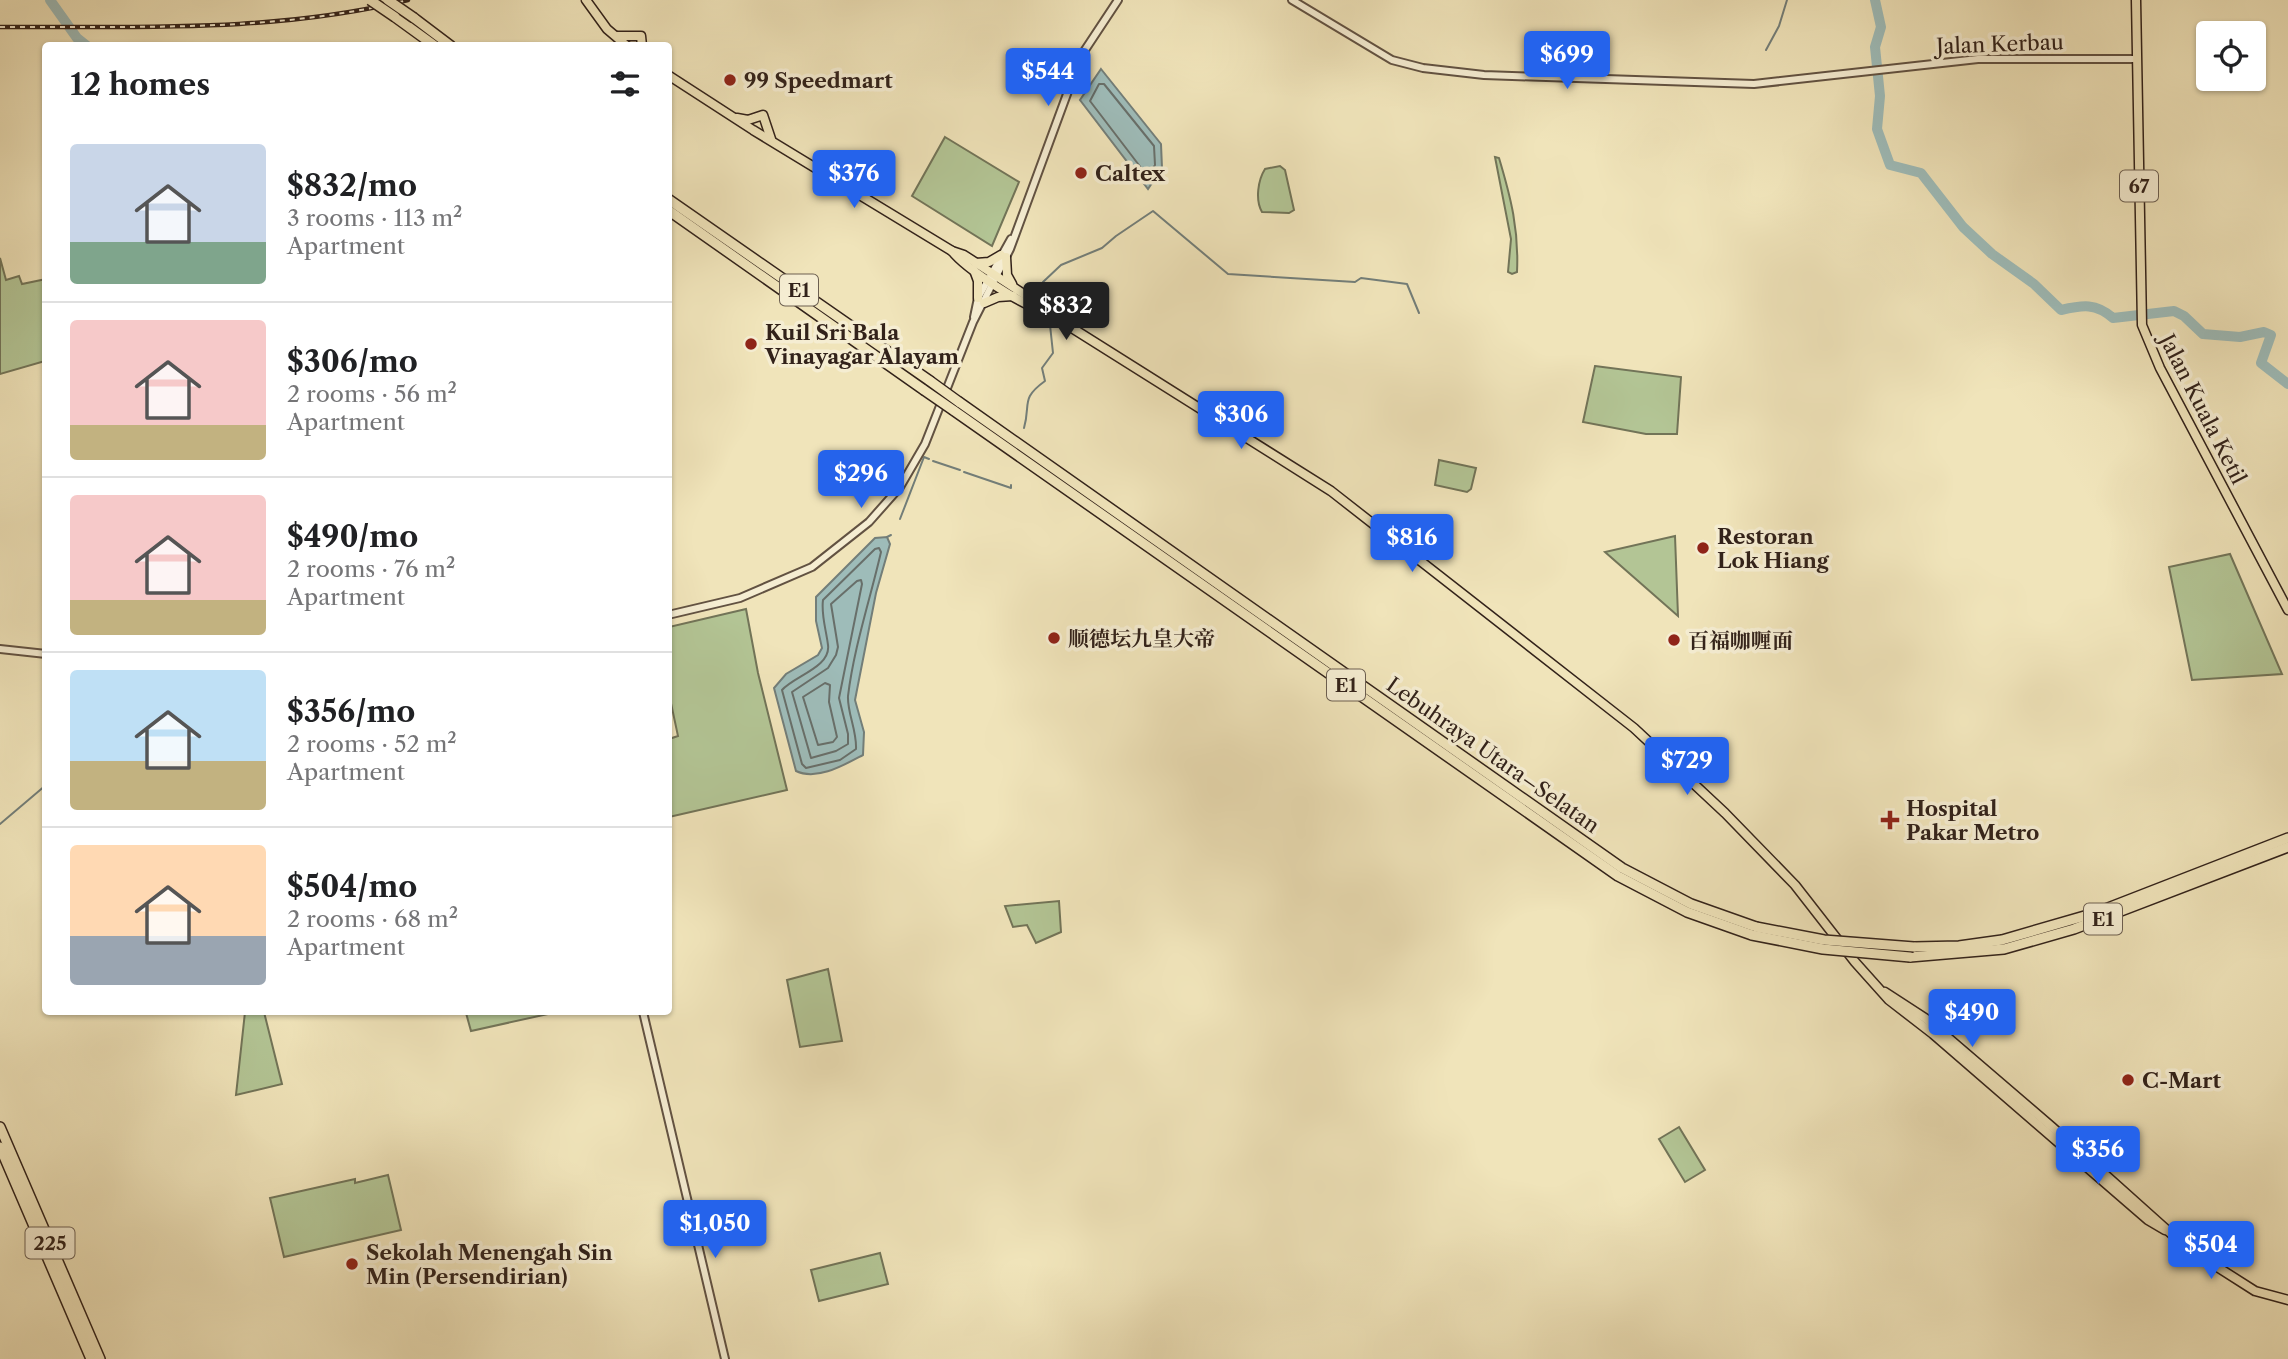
<!DOCTYPE html>
<html lang="en">
<head>
<meta charset="utf-8">
<style>
  :root { --surface:#fff; --page:#f6f6f6; --text:#202124; --muted:#757577; --line:#e0e0e0; --accent:#2563eb }
  body { margin:0; font-family:"Libre Caslon Text","Noto Serif SC",serif; background:var(--page); color:var(--text); height:100vh; display:flex; flex-direction:column; font-size:26px; white-space:nowrap }
  * { box-sizing:border-box; margin:0 }
  p { font-size:23px; color:var(--muted) }
  .icon { flex:none; width:38px; height:38px; fill:none; stroke:currentColor; stroke-width:2; stroke-linecap:round; stroke-linejoin:round }
  .map { position:relative; flex:1; overflow:hidden }
  .details { position:absolute; left:42px; top:42px; width:630px; height:973px; display:flex; flex-direction:column; background:var(--surface); border-radius:7px; box-shadow:0 2px 5px #0004 }
  .details>* { flex:none }
  .controls { position:absolute; left:2196px; top:21px; display:grid; gap:14px }
  .controls a { display:grid; place-items:center; width:70px; height:70px; border-radius:7px; background:var(--surface); box-shadow:0 2px 5px #0004; font-size:35px }
  .price { position:absolute; translate:-50% -60px; padding:0 16px; border-radius:7px; background:var(--accent); color:#fff; font-size:23px; line-height:46px; filter:drop-shadow(0 2px 4px #0008) }
  .price::after { content:''; position:absolute; left:50%; top:42px; width:21px; height:16px; margin-left:-10px; background:inherit; clip-path:polygon(0 0,100% 0,50% 100%) }
  .price.on { background:#222; color:#fff }
  ul { padding:0; list-style:none }
  li { display:flex; align-items:center; gap:21px; height:175px; padding:0 28px }
  li+li { border-top:2px solid var(--line) }
  li span { display:grid; place-items:center; flex:none; width:196px; height:140px; border-radius:7px; color:#555 }
  li>.icon { margin-inline-start:auto }
  span .icon { width:84px; height:84px; fill:#fffc; stroke-width:1 }
  li b { font-size:30px }
  h2 { display:flex; justify-content:space-between; align-items:center; height:84px; padding:0 28px; font-size:30px }
  .map>svg:first-child { display:block }
  .green { fill:#b3c595; stroke:#727458; stroke-width:2 }
  .water { fill:#9ebcb9; stroke:#737e79; stroke-width:2 }
  .lines { fill:none; stroke-linecap:round; stroke-linejoin:round }
  .shore { stroke:#686f6a; stroke-width:2 }
  .stream { stroke:#737e79; stroke-width:2 }
  .river { stroke:#9ebcb9; stroke-width:10 }
  .minor-casing { stroke:#625242; stroke-width:10 }
  .major-casing { stroke:#32221a; stroke-width:11 }
  .highway-casing { stroke:#32221a; stroke-width:12 }
  .minor { stroke:#f5edd2; stroke-width:6 }
  .major { stroke:#f0e4ba; stroke-width:8 }
  .highway { stroke:#f0e4ba; stroke-width:9 }
  .rail-casing { stroke:#32221a; stroke-width:4.5 }
  .rail { stroke:#f5edd2; stroke-width:2; stroke-dasharray:5; stroke-linecap:butt }
  .highway-bridge-casing { stroke:#32221a; stroke-width:12; stroke-linecap:butt }
  .highway-bridge { stroke:#f0e4ba; stroke-width:9 }
  .poi-dot { fill:#8f2418; stroke:#f5edd2; stroke-width:2.5 }
  .labels { text-anchor:middle; dominant-baseline:central; stroke-width:7; stroke-linejoin:round; paint-order:stroke }
  .shield { fill:#f5edd2; stroke:#6c5f51; stroke-width:2 }
  .shield-label { font-size:19px; font-weight:bold; fill:#32221a }
  .street-label { font-size:21px; fill:#32221a; stroke:#f5edd2 }
  .poi-label { font-size:21px; font-weight:bold; fill:#32221a; stroke:#f5edd2; text-anchor:start }
</style>
</head>
<body>
<div class="map">
<svg width="2288" height="1359" viewBox="0 0 2288 1359">
  <rect width="100%" height="100%" fill="#f0e4ba"/>
  <filter id="stains"><feTurbulence type="fractalNoise" baseFrequency=".00286" numOctaves="4"/><feColorMatrix values="0 0 0 0 .2 0 0 0 0 .09 0 0 0 0 .02 0 0 0 .5 -.17"/></filter>
  <radialGradient id="worn" r=".72"><stop offset=".6" stop-color="#630" stop-opacity="0"/><stop offset="1" stop-color="#630" stop-opacity=".3"/></radialGradient>
  <!-- green -->
  <g class="green">
    <path d="M945 137 1019 182 992 246 912 196Z"/>
    <path d="M1495 157 1499 158C1511 198 1519 230 1517 272L1512 274 1508 272 1511 239Z"/>
    <path d="M1280 166 1285 170 1294 210 1289 213 1262 212C1255 200 1258 180 1265 169Z"/>
    <path d="M0 258 6 280 19 276 22 284 46 279 45 361 0 374Z"/>
    <path d="M1595 366 1681 377 1677 434H1646L1583 422Z"/>
    <path d="M1439 460 1476 468 1471 489 1467 492 1435 485Z"/>
    <path d="M1675 536 1678 616 1605 552Z"/>
    <path d="M2230 554 2282 674 2192 680 2169 567Z"/>
    <path d="M746 609 758 673 787 790 669 817V739L678 736 669 694V627Z"/>
    <path d="M1059 901 1061 932 1036 943 1027 925 1013 927 1005 906Z"/>
    <path d="M828 969 842 1041 800 1047 787 980Z"/>
    <path d="M245 1012H264L282 1084 236 1095Z"/>
    <path d="M471 1012H557L471 1031 466 1013Z"/>
    <path d="M1679 1127 1705 1170 1685 1182 1659 1139Z"/>
    <path d="M388 1175 401 1230 284 1257 270 1198 355 1179V1183Z"/>
    <path d="M880 1253 888 1284 819 1301 811 1270Z"/>
  </g>
  <!-- water -->
  <g class="water">
    <path d="M1101 69 1161 144 1162 168 1148 189 1080 100Z"/>
    <path d="M887 537 890 544 876 593 855 700 864 732 863 755C844 765 817 781 796 771L774 688 786 674 818 655 822 648 816 621V597L875 538Z"/>
  </g>
  <g class="lines">
    <!-- shore -->
    <g class="shore">
      <path d="M1099 84H1104L1154 146 1155 165 1149 174 1145 173 1090 101Z"/>
      <path d="M875 549 879 548 881 552C870 600 854 647 848 696 847 712 857 731 856 749L840 760 806 768 802 764 782 690C794 676 831 667 828 645 826 629 821 615 823 600Z"/>
      <path d="M861 580 862 584 839 698 848 734V744L836 751 811 758 792 692 828 668 836 655 838 647 831 604 857 581Z"/>
      <path d="M825 683 830 685 829 702 837 737 833 742 818 745 803 697Z"/>
    </g>
    <!-- stream -->
    <g class="stream">
      <path d="M1766 50 1779 26 1787 0"/>
      <path d="M1048 301 1043 282 1061 265 1102 248 1116 236 1153 211 1228 274 1355 282 1361 278 1407 284 1419 313"/>
      <path d="M1024 428C1031 404 1020 399 1045 381L1042 368 1053 353 1050 325"/>
      <path d="M933 461 960 470"/>
      <path d="M964 472 1011 488V485"/>
      <path d="M900 519 924 457 929 459"/>
      <path d="M887 537 891 535"/>
      <path d="M0 824 46 785"/>
    </g>
    <!-- river -->
    <g class="river">
      <path d="M50 0 77 38 87 46"/>
      <path d="M1875 0 1881 27 1875 47 1880 96 1877 129 1890 165 1921 173 1963 227 1992 254 2034 284 2061 310C2083 305 2096 303 2113 318L2174 311 2184 316 2203 334 2240 337 2264 332 2271 335 2261 363 2288 384"/>
    </g>
    <!-- minor casing -->
    <g class="minor-casing">
      <g id="minor">
        <path d="M1292 0 1392 60 1423 68 1484 75 1754 84 1978 59H2137"/>
        <path d="M974 317 978 298 1011 239"/>
        <path d="M668 615 740 598 812 567 869 522 900 487 925 444 973 322 1010 249 1081 56 1118 0"/>
        <path d="M0 649 46 654"/>
        <path d="M643 1012 725 1359"/>
      </g>
    </g>
    <!-- major casing -->
    <g class="major-casing">
      <g id="major">
        <path d="M586 0 607 29 627 46"/>
        <path d="M2136 0 2142 325 2160 368 2288 610"/>
        <path d="M617 36H641L642 46"/>
        <path d="M668 75 753 130 952 251 964 255 1039 304 1045 311 1331 491 1634 728 1725 813 1795 885 1855 962 1889 1000 1933 1034 2148 1220 2165 1230"/>
        <path d="M737 118 748 120 763 115 771 139"/>
        <path d="M952 251C965 268 1024 307 1045 311"/>
        <path d="M1006 257 1007 275 1012 284"/>
        <path d="M976 263 989 262 1001 255"/>
        <path d="M974 270 978 281V298"/>
        <path d="M984 303 998 297 1013 296"/>
        <path d="M1885 992 1925 1018 2052 1127 2186 1247 2255 1291 2288 1300"/>
      </g>
    </g>
    <!-- highway casing -->
    <g class="highway-casing">
      <g id="highway">
        <path d="M395 17 435 46"/>
        <path d="M414 18 451 46"/>
        <path d="M668 199 930 381"/>
        <path d="M668 210 924 390"/>
        <path d="M959 402 1622 868 1691 904 1756 927"/>
        <path d="M953 410 1618 876 1687 912 1752 935"/>
        <path d="M1914 947 1959 946 2002 940 2095 913 2288 838"/>
        <path d="M1910 957 2004 949 2074 929 2288 847"/>
        <path d="M0 1127 100 1359"/>
        <path d="M0 1147 91 1359"/>
      </g>
    </g>
    <!-- minor -->
    <use href="#minor" class="minor"/>
    <!-- major -->
    <use href="#major" class="major"/>
    <!-- highway -->
    <use href="#highway" class="highway"/>
    <!-- rail casing -->
    <g class="rail-casing">
      <path id="rail" d="M0 27C137 26 274 33 408 0"/>
    </g>
    <!-- rail -->
    <use href="#rail" class="rail"/>
    <!-- highway-bridge casing -->
    <g class="highway-bridge-casing">
      <g id="highway-bridge">
        <path d="M370 0 395 17"/>
        <path d="M388 0 414 18"/>
        <path d="M930 381 959 402"/>
        <path d="M924 390 953 410"/>
        <path d="M1756 927 1824 940 1914 947"/>
        <path d="M1752 935 1823 949 1910 957"/>
      </g>
    </g>
    <!-- highway-bridge -->
    <use href="#highway-bridge" class="highway-bridge"/>
  </g>
  <!-- markers -->
  <g class="poi-dot">
    <circle cx="730" cy="80" r="7"/>
    <circle cx="1081" cy="173" r="7"/>
    <circle cx="751" cy="344" r="7"/>
    <circle cx="1703" cy="548" r="7"/>
    <circle cx="1054" cy="638" r="7"/>
    <circle cx="1674" cy="640" r="7"/>
    <path d="M1886.5 809.5h7v7h7v7h-7v7h-7v-7h-7v-7h7z"/>
    <circle cx="2128" cy="1080" r="7"/>
    <circle cx="352" cy="1264" r="7"/>
  </g>
  <g class="labels">
    <!-- shield labels -->
    <g class="shield">
      <rect x="2120" y="170.5" width="38" height="31" rx="5"/>
      <rect x="780" y="274.5" width="38" height="31" rx="5"/>
      <rect x="1327" y="669.5" width="38" height="31" rx="5"/>
      <rect x="2084" y="903.5" width="38" height="31" rx="5"/>
      <rect x="25.5" y="1227.5" width="49" height="31" rx="5"/>
    </g>
    <g class="shield-label">
      <text x="2139" y="186">67</text>
      <text x="799" y="290">E1</text>
      <text x="1346" y="685">E1</text>
      <text x="2103" y="919">E1</text>
      <text x="50" y="1243">225</text>
    </g>
    <!-- street labels -->
    <g class="street-label">
      <text transform="translate(2000 44) rotate(-2)">Jalan Kerbau</text>
      <text transform="translate(2203 409) rotate(63)">Jalan Kuala Ketil</text>
      <text transform="translate(1493 755) rotate(35)">Lebuhraya Utara–Selatan</text>
    </g>
    <!-- poi labels -->
    <g class="poi-label">
      <text x="744" y="80">99 Speedmart</text>
      <text x="1095" y="173">Caltex</text>
      <text x="765" y="332">Kuil Sri Bala<tspan x="765" dy="24">Vinayagar Alayam</tspan></text>
      <text x="1717" y="536">Restoran<tspan x="1717" dy="24">Lok Hiang</tspan></text>
      <text x="1068" y="638">顺德坛九皇大帝</text>
      <text x="1688" y="640">百福咖喱面</text>
      <text x="1906" y="808">Hospital<tspan x="1906" dy="24">Pakar Metro</tspan></text>
      <text x="2142" y="1080">C-Mart</text>
      <text x="366" y="1252">Sekolah Menengah Sin<tspan x="366" dy="24">Min (Persendirian)</tspan></text>
    </g>
  </g>
  <rect width="100%" height="100%" filter="url(#stains)"/>
  <rect width="100%" height="100%" fill="url(#worn)"/>
</svg>
<div class="controls">
<a><svg class="icon" aria-label="locate" viewBox="0 0 24 24"><circle cx="12" cy="12" r="6"/><path d="M12 2v4M12 18v4M2 12h4M18 12h4"/></svg></a>
</div>
<b class="price" style="left:1567px;top:91px">$699</b>
<b class="price" style="left:1048px;top:108px">$544</b>
<b class="price" style="left:854px;top:210px">$376</b>
<b class="price on" style="left:1066px;top:342px">$832</b>
<b class="price" style="left:1241px;top:451px">$306</b>
<b class="price" style="left:861px;top:510px">$296</b>
<b class="price" style="left:1412px;top:574px">$816</b>
<b class="price" style="left:1687px;top:797px">$729</b>
<b class="price" style="left:1972px;top:1049px">$490</b>
<b class="price" style="left:2098px;top:1186px">$356</b>
<b class="price" style="left:715px;top:1260px">$1,050</b>
<b class="price" style="left:2211px;top:1281px">$504</b>
<section class="details">
<h2>12 homes<svg class="icon" aria-label="filters" viewBox="0 0 24 24"><path d="M4 7h16M4 17h16"/><circle cx="9" cy="7" r="2"/><circle cx="15" cy="17" r="2"/></svg></h2>
<ul>
<li><span style="background:linear-gradient(#c9d6e8 70%,#7fa58c 0)"><svg class="icon" aria-label="home" viewBox="0 0 24 24"><path d="M3 11l9-7 9 7M6 9v11h12V9"/></svg></span><div><b>$832/mo</b><p>3 rooms · 113 m²</p><p>Apartment</p></div></li>
<li><span style="background:linear-gradient(#f6c9c9 75%,#c2b280 0)"><svg class="icon" aria-label="home" viewBox="0 0 24 24"><path d="M3 11l9-7 9 7M6 9v11h12V9"/></svg></span><div><b>$306/mo</b><p>2 rooms · 56 m²</p><p>Apartment</p></div></li>
<li><span style="background:linear-gradient(#f6c9c9 75%,#c2b280 0)"><svg class="icon" aria-label="home" viewBox="0 0 24 24"><path d="M3 11l9-7 9 7M6 9v11h12V9"/></svg></span><div><b>$490/mo</b><p>2 rooms · 76 m²</p><p>Apartment</p></div></li>
<li><span style="background:linear-gradient(#bfe0f5 65%,#c2b280 0)"><svg class="icon" aria-label="home" viewBox="0 0 24 24"><path d="M3 11l9-7 9 7M6 9v11h12V9"/></svg></span><div><b>$356/mo</b><p>2 rooms · 52 m²</p><p>Apartment</p></div></li>
<li><span style="background:linear-gradient(#ffd9b3 65%,#9aa5b1 0)"><svg class="icon" aria-label="home" viewBox="0 0 24 24"><path d="M3 11l9-7 9 7M6 9v11h12V9"/></svg></span><div><b>$504/mo</b><p>2 rooms · 68 m²</p><p>Apartment</p></div></li>
</ul>
</section>
</div>
</body>
</html>
